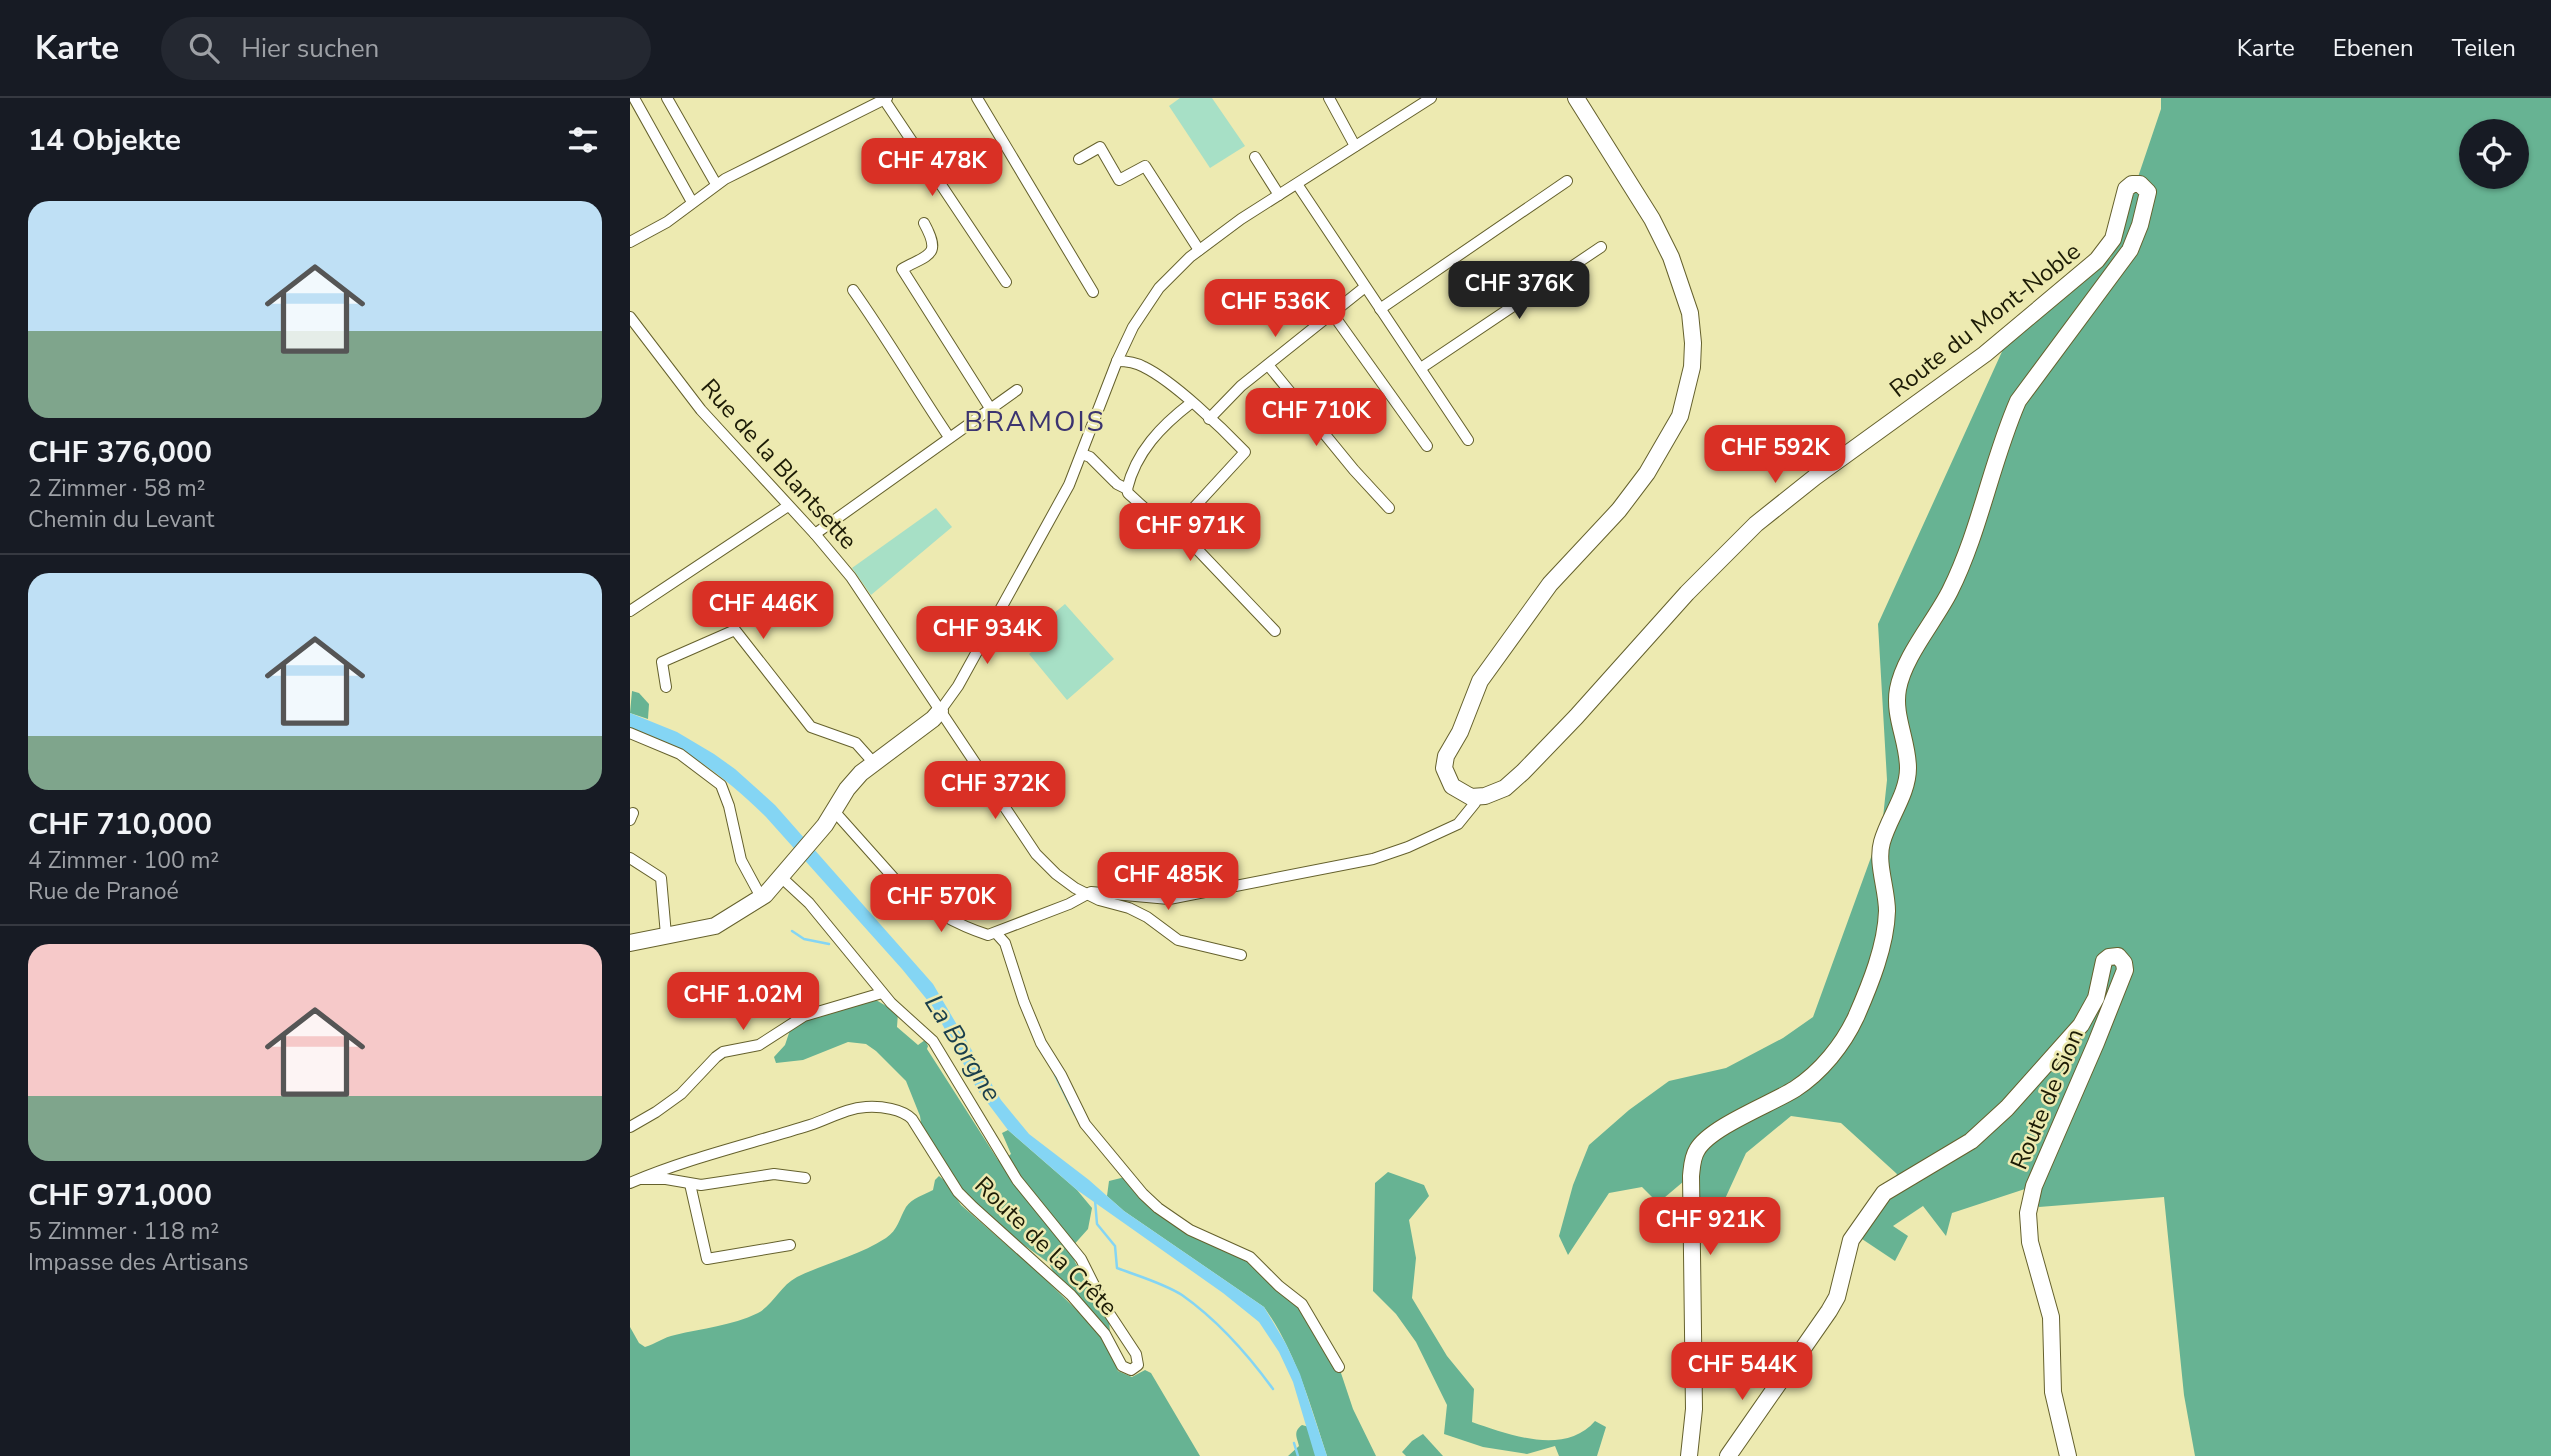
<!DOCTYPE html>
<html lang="de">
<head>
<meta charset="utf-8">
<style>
  :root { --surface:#171b24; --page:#242831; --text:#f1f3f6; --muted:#9ea1a6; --line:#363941; --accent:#d93025 }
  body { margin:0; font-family:"Nunito Sans",sans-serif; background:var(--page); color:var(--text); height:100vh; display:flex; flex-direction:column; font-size:26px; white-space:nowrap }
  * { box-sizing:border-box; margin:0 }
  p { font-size:23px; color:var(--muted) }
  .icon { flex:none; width:38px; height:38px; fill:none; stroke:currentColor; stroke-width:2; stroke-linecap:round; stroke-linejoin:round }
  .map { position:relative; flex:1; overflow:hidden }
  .panel { display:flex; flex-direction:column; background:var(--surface); width:630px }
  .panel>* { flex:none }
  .fabs { position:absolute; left:1829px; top:21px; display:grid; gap:14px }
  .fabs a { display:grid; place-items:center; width:70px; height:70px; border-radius:50%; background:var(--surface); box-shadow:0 2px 5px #0004; font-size:35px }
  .price { position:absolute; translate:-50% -60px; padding:0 16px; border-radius:14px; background:var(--accent); color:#fff; font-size:23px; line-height:46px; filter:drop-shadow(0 2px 4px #0008) }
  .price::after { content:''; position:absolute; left:50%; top:42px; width:21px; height:16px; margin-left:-10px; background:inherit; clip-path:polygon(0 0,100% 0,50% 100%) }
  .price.on { background:#222; color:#fff }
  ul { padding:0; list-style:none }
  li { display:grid; align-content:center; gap:14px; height:371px; padding:0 28px }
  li+li { border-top:2px solid var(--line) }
  li span { display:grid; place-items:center; height:217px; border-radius:21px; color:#555 }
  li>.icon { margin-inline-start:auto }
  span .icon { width:126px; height:126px; fill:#fffc; stroke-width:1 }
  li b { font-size:30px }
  h2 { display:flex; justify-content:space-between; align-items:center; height:84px; padding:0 28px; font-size:30px }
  header { display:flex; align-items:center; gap:42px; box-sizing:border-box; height:98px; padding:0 35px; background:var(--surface); border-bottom:2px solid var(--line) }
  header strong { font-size:33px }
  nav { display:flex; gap:38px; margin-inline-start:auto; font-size:24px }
  .search { width:490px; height:63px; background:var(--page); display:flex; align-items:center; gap:18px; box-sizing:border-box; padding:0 24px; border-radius:38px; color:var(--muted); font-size:26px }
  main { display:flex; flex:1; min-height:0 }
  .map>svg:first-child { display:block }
  .green { fill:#a7e0c6 }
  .forest { fill:#67b393; fill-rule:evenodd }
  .water { fill:#84d5f4 }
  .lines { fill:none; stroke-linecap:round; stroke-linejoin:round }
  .stream { stroke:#84d5f4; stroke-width:2.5 }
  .street-casing { stroke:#65612d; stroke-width:12 }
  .secondary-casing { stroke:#65612d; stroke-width:18 }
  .street { stroke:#fff; stroke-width:10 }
  .secondary { stroke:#fff; stroke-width:16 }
  .labels { text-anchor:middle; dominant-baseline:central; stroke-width:5; stroke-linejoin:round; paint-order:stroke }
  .street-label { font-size:24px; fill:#1d1c06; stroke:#edeab1 }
  .water-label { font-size:26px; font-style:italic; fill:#193e4b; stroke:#edeab1 }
  .quarter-label { font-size:28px; letter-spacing:2px; fill:#3b3470; stroke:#edeab1 }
</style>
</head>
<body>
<header>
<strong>Karte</strong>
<div class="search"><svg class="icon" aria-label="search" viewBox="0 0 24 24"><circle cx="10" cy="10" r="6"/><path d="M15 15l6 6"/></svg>Hier suchen</div>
<nav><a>Karte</a><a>Ebenen</a><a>Teilen</a></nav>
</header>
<main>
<section class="panel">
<h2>14 Objekte<svg class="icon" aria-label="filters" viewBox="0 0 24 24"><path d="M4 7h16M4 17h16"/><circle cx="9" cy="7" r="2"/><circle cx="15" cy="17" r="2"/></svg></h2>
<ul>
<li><span style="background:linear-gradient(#bfe0f5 60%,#7fa58c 0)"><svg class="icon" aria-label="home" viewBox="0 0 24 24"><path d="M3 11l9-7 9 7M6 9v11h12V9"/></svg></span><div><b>CHF 376,000</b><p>2 Zimmer · 58 m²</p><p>Chemin du Levant</p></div></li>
<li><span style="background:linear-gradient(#bfe0f5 75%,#7fa58c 0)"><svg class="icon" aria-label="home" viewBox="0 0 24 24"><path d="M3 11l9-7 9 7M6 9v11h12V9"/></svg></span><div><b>CHF 710,000</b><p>4 Zimmer · 100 m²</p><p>Rue de Pranoé</p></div></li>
<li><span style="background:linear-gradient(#f6c9c9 70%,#7fa58c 0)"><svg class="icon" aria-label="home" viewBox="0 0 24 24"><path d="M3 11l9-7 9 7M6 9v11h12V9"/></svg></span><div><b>CHF 971,000</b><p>5 Zimmer · 118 m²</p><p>Impasse des Artisans</p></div></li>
</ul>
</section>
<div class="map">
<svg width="1921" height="1358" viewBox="0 0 1921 1358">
  <rect width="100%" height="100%" fill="#edeab1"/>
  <!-- green -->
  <g class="green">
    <path d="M550 0H582L615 48 580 70 539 8Z"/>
    <path d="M306 410 322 429 241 497 222 470Z"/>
    <path d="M435 506 484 561 437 602 399 556 407 550 414 551 419 548 417 537 420 534 416 529 421 525 417 521Z"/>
  </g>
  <!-- forest -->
  <g class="forest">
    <path d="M1531 0H1921V1358H1565L1554 1297 1534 1099 1409 1109 1398 1090 1322 1115 1316 1138 1293 1108 1263 1128 1278 1138 1265 1163 1232 1141 1267 1076 1211 1025 1161 1018 1116 1055 1094 1103 1080 1100 1061 1110 1060 1078 1028 1105 1012 1089 979 1095 938 1157 929 1138 943 1087 959 1047 999 1012 1039 983 1096 970 1153 940 1183 919 1252 729 1257 682 1248 526 1375 247 1481 159 1531 11ZM1841 33H1886V79H1841Z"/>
    <path d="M2 593 9 595 19 606 18 621 0 615Z"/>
    <path d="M246 902 268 915 267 929 288 947 295 942 298 948 297 951 368 1062H374L381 1056 372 1035 378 1032 447 1092 462 1110 458 1131 441 1150 445 1164 479 1223 481 1245 428 1184 419 1165 380 1137 347 1108 331 1090 292 1031 290 1018 276 983 246 953 236 946 218 944 173 962 146 965 144 959 155 947 160 932 177 922Z"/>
    <path d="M758 1074 794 1087 799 1098 779 1122 786 1160 782 1200 817 1258 844 1291 842 1324C879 1337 935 1358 965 1323L976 1329 967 1358H929L925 1348 897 1356 853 1349 814 1336 817 1307 786 1244 766 1216 743 1193 745 1085Z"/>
    <path d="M309 1078 315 1083 331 1107 409 1175 473 1238 488 1273 502 1279 515 1272 521 1275 570 1358H0V1229L9 1245 15 1249C25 1246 34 1239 45 1237 73 1230 101 1228 128 1215 144 1206 150 1188 167 1179 196 1165 228 1158 256 1140 268 1132 269 1121 276 1109 282 1100 294 1097 303 1092L305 1082Z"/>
    <path d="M499 1078 528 1110 608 1152 664 1202 709 1269 723 1311 746 1358H697C680 1306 666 1254 634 1209L494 1113 477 1098 479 1083Z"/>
    <path d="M672 1327 679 1329 687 1358H658L669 1348C668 1341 662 1334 672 1327Z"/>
    <path d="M793 1336 813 1358H776L772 1354 782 1343Z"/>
  </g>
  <!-- water -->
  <path class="water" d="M0 615 47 634 84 656 105 671 145 707 303 886 371 1002 399 1036 459 1082 494 1113 634 1209 656 1246 670 1276 697 1358H685L663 1284 649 1254 629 1224 593 1195 447 1092 378 1032 347 991 303 909 272 871 136 719C95 679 55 648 0 630Z"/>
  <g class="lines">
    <!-- stream -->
    <g class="stream">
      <path d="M162 833 174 841 199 846"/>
      <path d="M425 977 445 1017"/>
      <path d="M465 1102 467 1126 485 1148 487 1170C508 1178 533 1185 552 1197 586 1221 619 1258 643 1291"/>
      <path d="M664 1345 668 1358"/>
    </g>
    <!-- street casing -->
    <g class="street-casing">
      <g id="street">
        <path d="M4 0 62 104"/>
        <path d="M37 0 86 86"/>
        <path d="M253 0 376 184"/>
        <path d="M347 0 463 194"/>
        <path d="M699 0 725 48"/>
        <path d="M625 59 649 97"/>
        <path d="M449 61 470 49 489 82 515 68 569 152"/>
        <path d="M667 86 838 342"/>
        <path d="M294 125C312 158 299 156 272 171L360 310"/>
        <path d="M0 144 37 124 95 81 257 0"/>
        <path d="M223 192C257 240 286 290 319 339"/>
        <path d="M750 211 937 83"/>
        <path d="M702 215 797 348"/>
        <path d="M0 219 71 312 185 436 221 479 406 756 426 776 445 790 469 802 499 810 517 819 548 842 611 857"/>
        <path d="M487 263C497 263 505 264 514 269 543 283 592 330 615 354L558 416"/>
        <path d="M638 267 724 372 759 410"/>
        <path d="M791 270 971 149"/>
        <path d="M579 321 611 288 735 189"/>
        <path d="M452 356 460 359 485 384"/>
        <path d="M487 386 497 391 498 395C512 408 526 423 545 428L645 533"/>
        <path d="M497 391C506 354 531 328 561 305"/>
        <path d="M185 436 387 292"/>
        <path d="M0 513 158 408"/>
        <path d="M36 589 32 564 105 532 181 629 226 645 243 664"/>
        <path d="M310 613 328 588 439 387 487 263 503 229 529 190 560 159 611 121 801 0"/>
        <path d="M0 635 50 656 91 687 99 708 111 762 131 799"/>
        <path d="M204 713 270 787C297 810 324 826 358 837L439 806 461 794 539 801 743 761 778 749 828 726 845 705"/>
        <path d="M0 722 3 715"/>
        <path d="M0 760 31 780 36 837"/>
        <path d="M366 835 375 845 394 904 411 945 431 977 455 1026 513 1096 528 1110 560 1132 620 1159 649 1188 672 1206 709 1269"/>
        <path d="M0 1029 26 1014 51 996 86 959 93 954 129 947 174 918 252 895"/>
        <path d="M11 1081H36L71 1087 144 1076 175 1080"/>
        <path d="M0 1085C58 1060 120 1046 180 1027 199 1021 216 1010 236 1009 251 1008 272 1011 282 1021L328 1094 343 1109 441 1197 475 1236 492 1268 501 1272 508 1267 506 1256 475 1209 451 1161 387 1082 303 943 261 905 179 805 152 780"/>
        <path d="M60 1086 77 1161 160 1147"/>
      </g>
    </g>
    <!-- secondary casing -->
    <g class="secondary-casing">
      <g id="secondary">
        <path d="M946 0 1022 121 1041 159 1060 215 1063 245 1062 269 1050 318 1017 375 989 412 920 486 850 583 830 634 816 658 814 670 822 688 841 699 855 698 875 690 893 674 946 619 1057 495 1126 426 1185 379 1355 256 1467 162 1483 141 1496 91 1502 86H1510L1518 94 1510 127 1500 152 1388 303C1361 365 1350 433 1320 493 1305 523 1274 558 1268 591 1263 618 1278 643 1278 670 1278 696 1259 719 1252 744 1246 765 1257 791 1257 813 1256 848 1240 887 1226 919 1213 947 1191 974 1165 991 1141 1006 1080 1029 1067 1052 1062 1060 1062 1069 1061 1078L1064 1311 1059 1358"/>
        <path d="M0 845 85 828 135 797 195 727 217 691 231 675 303 621 310 613"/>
        <path d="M1098 1358 1199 1213 1207 1199 1221 1142 1254 1095 1341 1043 1377 1010 1451 927 1466 900 1474 863 1479 859 1488 858 1494 865 1495 872 1466 945 1404 1088 1398 1115 1400 1144 1421 1219 1423 1294 1438 1358"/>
      </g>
    </g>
    <!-- street -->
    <use href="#street" class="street"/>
    <!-- secondary -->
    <use href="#secondary" class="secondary"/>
  </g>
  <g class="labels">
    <!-- street labels -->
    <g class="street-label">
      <text transform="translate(1355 222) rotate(-38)">Route du Mont-Noble</text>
      <text transform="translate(149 366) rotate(48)">Rue de la Blantsette</text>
      <text transform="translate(1417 1001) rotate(-67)">Route de Sion</text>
      <text transform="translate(416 1148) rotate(44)">Route de la Crête</text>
    </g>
    <!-- water labels -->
    <g class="water-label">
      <text transform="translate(333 950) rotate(58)">La Borgne</text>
    </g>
    <!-- quarter labels -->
    <g class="quarter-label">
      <text x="405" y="324">BRAMOIS</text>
    </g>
  </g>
</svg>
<div class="fabs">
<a><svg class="icon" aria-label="locate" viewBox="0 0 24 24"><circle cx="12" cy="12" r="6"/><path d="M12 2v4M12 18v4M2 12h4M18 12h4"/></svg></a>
</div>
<b class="price" style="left:302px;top:100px">CHF 478K</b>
<b class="price on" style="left:889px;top:223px">CHF 376K</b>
<b class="price" style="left:645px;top:241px">CHF 536K</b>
<b class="price" style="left:686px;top:350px">CHF 710K</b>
<b class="price" style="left:1145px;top:387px">CHF 592K</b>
<b class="price" style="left:560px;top:465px">CHF 971K</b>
<b class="price" style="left:133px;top:543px">CHF 446K</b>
<b class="price" style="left:357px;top:568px">CHF 934K</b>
<b class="price" style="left:365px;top:723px">CHF 372K</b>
<b class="price" style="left:538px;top:814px">CHF 485K</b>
<b class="price" style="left:311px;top:836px">CHF 570K</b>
<b class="price" style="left:113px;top:934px">CHF 1.02M</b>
<b class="price" style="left:1080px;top:1159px">CHF 921K</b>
<b class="price" style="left:1112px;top:1304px">CHF 544K</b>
</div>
</main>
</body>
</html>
